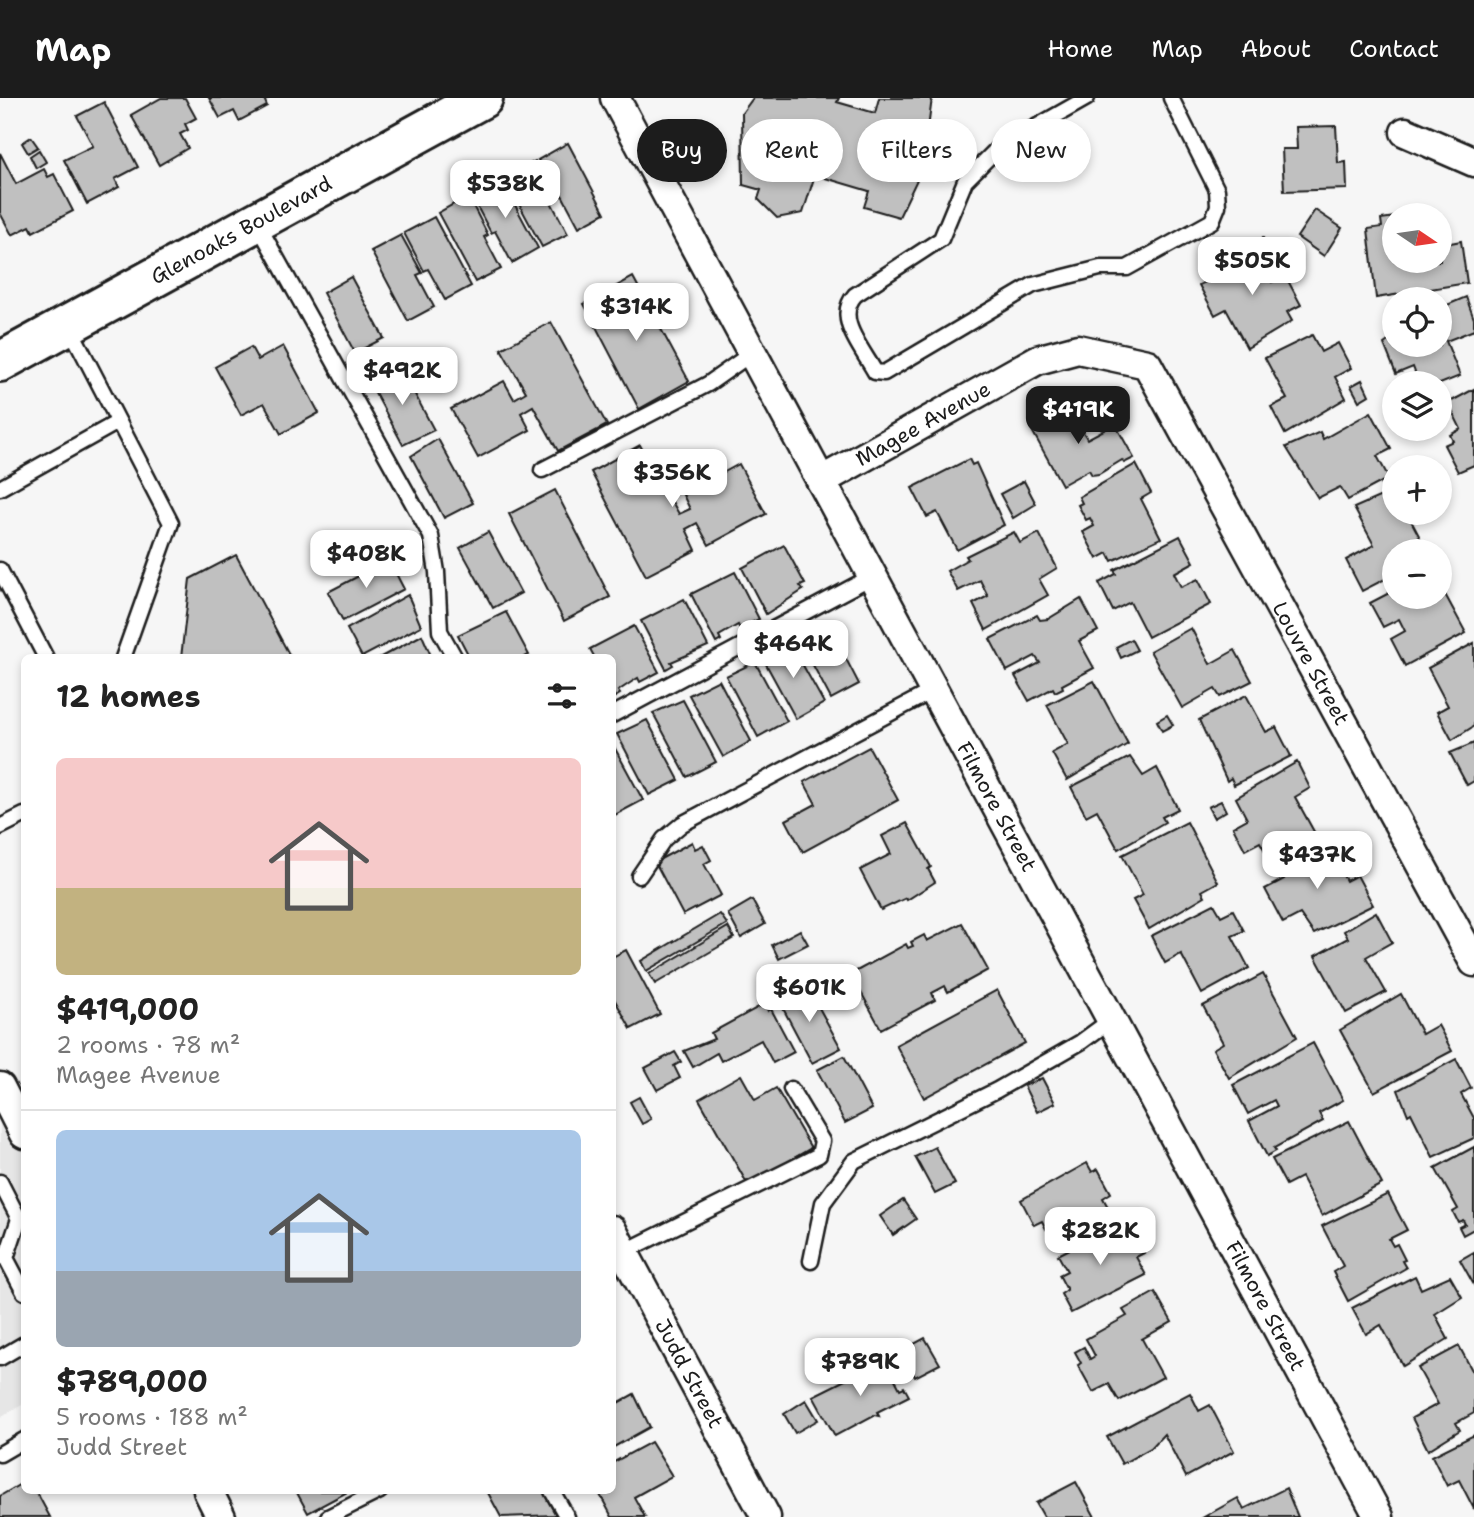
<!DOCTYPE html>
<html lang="en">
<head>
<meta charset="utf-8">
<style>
  :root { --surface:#fff; --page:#f6f6f6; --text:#222; --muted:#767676; --line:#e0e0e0; --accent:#1c1c1c }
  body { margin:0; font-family:"Shantell Sans",sans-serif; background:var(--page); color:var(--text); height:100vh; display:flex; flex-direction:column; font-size:26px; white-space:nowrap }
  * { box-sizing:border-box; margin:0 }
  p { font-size:23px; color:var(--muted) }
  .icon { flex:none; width:38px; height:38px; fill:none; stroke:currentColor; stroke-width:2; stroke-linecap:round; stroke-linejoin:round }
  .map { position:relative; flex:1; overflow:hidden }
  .side { position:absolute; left:21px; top:556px; width:595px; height:840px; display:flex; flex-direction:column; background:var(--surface); border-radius:10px; box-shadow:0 4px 10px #0003 }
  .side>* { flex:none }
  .guide { position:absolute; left:637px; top:21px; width:665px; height:63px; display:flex; gap:14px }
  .needle { width:46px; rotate:103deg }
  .buttons { position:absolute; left:1382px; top:105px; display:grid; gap:14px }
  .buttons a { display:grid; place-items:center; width:70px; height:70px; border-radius:50%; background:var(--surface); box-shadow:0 4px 10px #0003; font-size:35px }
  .price { position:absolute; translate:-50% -60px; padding:0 16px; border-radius:14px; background:#fff; color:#222; font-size:23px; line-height:46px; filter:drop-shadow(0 2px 4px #0008) }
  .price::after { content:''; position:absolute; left:50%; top:42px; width:21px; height:16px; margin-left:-10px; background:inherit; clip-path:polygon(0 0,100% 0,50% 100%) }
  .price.selected { background:var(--accent); color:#fff }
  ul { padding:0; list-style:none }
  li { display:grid; align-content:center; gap:14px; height:371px; padding:0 35px }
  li+li { border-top:2px solid var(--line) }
  li span { display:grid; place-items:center; height:217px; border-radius:10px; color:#555 }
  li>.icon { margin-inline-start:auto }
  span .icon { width:126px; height:126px; fill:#fffc; stroke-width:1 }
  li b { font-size:30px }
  h2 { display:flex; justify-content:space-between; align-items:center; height:84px; padding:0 35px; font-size:30px }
  .tag { padding:0 24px; border-radius:32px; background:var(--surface); box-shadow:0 4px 10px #0003; font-size:24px; line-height:63px }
  .tag.selected { background:var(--accent); color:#fff }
  header { display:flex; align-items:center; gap:42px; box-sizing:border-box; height:98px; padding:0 35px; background:var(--accent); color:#fff }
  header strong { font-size:33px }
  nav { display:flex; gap:38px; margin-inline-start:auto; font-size:24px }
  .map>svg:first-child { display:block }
  .built { fill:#e6e6e6 }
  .building { fill:#c0c0c0; stroke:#1c1c1c; stroke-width:2 }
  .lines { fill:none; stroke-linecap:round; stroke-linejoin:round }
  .lane-casing { stroke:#1c1c1c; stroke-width:19 }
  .street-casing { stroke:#1c1c1c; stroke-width:33 }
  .secondary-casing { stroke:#1c1c1c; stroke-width:44 }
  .lane { stroke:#fff; stroke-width:14 }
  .street { stroke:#fff; stroke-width:28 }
  .secondary { stroke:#fff; stroke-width:38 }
  .labels { text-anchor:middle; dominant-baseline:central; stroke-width:5; stroke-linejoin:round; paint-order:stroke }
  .street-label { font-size:21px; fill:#1c1c1c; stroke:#fff }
</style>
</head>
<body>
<header>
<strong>Map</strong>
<nav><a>Home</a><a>Map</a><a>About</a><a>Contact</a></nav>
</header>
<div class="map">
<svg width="1474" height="1419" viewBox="0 0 1474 1419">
  <rect width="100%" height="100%" fill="#f6f6f6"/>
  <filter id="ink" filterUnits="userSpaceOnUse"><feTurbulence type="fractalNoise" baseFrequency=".0143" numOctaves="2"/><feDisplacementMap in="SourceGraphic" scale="14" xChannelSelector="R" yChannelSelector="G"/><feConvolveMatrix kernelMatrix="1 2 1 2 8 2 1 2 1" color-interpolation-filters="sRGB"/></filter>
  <g filter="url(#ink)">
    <!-- built -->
    <path class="built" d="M0 1003 24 1049V1306L0 1319Z"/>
    <!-- building -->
    <g class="building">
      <path d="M161 0H185L196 20 185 26 188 32 180 36 188 50 159 67 131 17Z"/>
      <path d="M209 0H269L265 3 267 8 239 23 234 13 220 20Z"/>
      <path d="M753 0H839L837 4 875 15 879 0H932L923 69 899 119 864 109 869 93 815 77 803 115 777 120 758 101 761 92 743 87 742 15Z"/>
      <path d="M104 4 138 69 115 81 119 89 87 106 64 62 93 48 77 18Z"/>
      <path d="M1336 28 1338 65 1346 64 1347 91 1284 93 1282 51H1297L1296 29Z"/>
      <path d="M31 39 38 49 28 55 22 45Z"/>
      <path d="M568 45 605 115 579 129 562 97 558 100 538 62Z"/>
      <path d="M39 52 46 64 36 70 30 58Z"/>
      <path d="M0 55 16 86 44 71 48 79 54 76 73 113 33 134 30 128 12 137 0 115Z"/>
      <path d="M535 63 556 102 551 104 568 136 542 149 505 80Z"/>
      <path d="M501 81 538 150 512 165 495 133 491 135 471 97Z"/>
      <path d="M468 98 488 137 484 139 501 171 475 184 438 115Z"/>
      <path d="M1315 112 1342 130 1324 158 1297 139Z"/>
      <path d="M434 119 471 188 445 202 428 171 424 173 404 135Z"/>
      <path d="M1395 119V163H1440V147L1461 143 1467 185 1376 200 1368 131 1382 129 1381 121Z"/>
      <path d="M401 137 422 175 417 177 434 209 408 223 371 153Z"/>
      <path d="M1263 140 1272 158 1264 162 1272 184 1285 177 1301 207 1287 214 1292 223 1247 250 1226 211 1215 217 1199 187 1255 160 1249 148Z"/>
      <path d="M1289 152 1298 169 1283 176 1274 159Z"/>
      <path d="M351 179 384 240 355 255 323 195Z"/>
      <path d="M633 179 689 283 639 311 584 206Z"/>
      <path d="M1466 199 1474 221V232L1446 243 1460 278 1440 286 1419 285 1413 269 1396 276 1384 246 1395 238V247H1440V210Z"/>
      <path d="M551 224 607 327 558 353 533 308 521 315 530 332 478 360 451 311 504 283 514 301 526 294 501 251Z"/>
      <path d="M1312 237 1321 254 1338 245 1351 270 1335 279 1346 300 1285 336 1271 309 1287 301 1265 260Z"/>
      <path d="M283 248 319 315 281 336 264 305 241 317 215 269 251 249 258 262Z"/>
      <path d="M401 270 434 332 403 347 371 287Z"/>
      <path d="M1362 282 1369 297 1359 303 1351 288Z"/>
      <path d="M1474 291V367L1458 374 1444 347 1453 343 1450 337 1461 331 1448 305Z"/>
      <path d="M1067 304 1087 341 1115 326 1134 360 1124 365 1122 362 1099 376 1092 377 1089 372 1062 387 1030 329 1061 312 1059 309Z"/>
      <path d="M1371 314 1391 351 1377 358 1389 380 1348 402 1340 389 1318 400 1286 349 1320 334 1323 341Z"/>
      <path d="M438 341 473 405 444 420 411 358Z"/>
      <path d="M640 347 679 416 690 411 683 397 739 366 766 416 709 447 697 425 686 431 696 452 646 478 591 374Z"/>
      <path d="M969 361 972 367 976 365 1004 427 957 452 937 414 927 419 912 390Z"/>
      <path d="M1136 366 1151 395 1141 401 1161 440 1112 463 1108 455 1097 461 1083 434 1094 428 1090 420 1086 422 1078 407 1082 405 1079 399Z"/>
      <path d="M1024 383 1036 406 1013 420 1000 396Z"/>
      <path d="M555 392 610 499 564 523 509 416Z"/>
      <path d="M1395 392V415H1407L1425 449 1417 453H1395V465L1391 467 1395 476 1362 493 1346 462 1374 447 1354 410Z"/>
      <path d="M488 434 521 495 493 510 460 450Z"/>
      <path d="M1014 434 1020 445 1039 435 1057 470 1039 481 1048 497 986 532 973 506 988 498 980 482 958 493 947 473 968 461 966 458Z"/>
      <path d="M1180 438 1194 464 1174 475 1181 489 1198 481 1211 506 1148 539 1130 504 1113 513 1099 485 1116 476 1114 472Z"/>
      <path d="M784 447 805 486 800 488 803 492 766 516 742 470Z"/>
      <path d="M236 457 291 560H181L190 481Z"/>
      <path d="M389 462 404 491 343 523 328 494Z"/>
      <path d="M735 474 759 521 740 531 738 527 719 538 721 542 716 545 691 496Z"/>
      <path d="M1440 487 1466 535 1405 568 1391 541 1405 533 1399 521 1383 529 1370 505 1395 492V499H1440Z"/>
      <path d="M408 497 421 528 362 559 347 531Z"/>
      <path d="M684 501 708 548 671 564 673 567 666 571 641 523Z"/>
      <path d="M1081 501 1098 533 1079 543 1094 570 1062 587 1063 590 1055 594 1053 590 1029 603 1015 578 1040 565 1035 558 1007 573 990 541 1037 517 1040 522 1048 521Z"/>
      <path d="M506 514 529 557 523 560H470L458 537Z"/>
      <path d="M827 524 859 586 831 601 798 539Z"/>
      <path d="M634 528 659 574 640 584 638 580 633 583 618 593 620 596 615 599 612 593V560H595L590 551Z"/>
      <path d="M1191 530 1210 566 1235 552 1252 583 1220 599 1215 591 1182 610 1150 553Z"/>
      <path d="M422 537 432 560H379Z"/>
      <path d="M1131 541 1137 552 1121 560 1116 549Z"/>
      <path d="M790 544 824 605 796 621 761 557Z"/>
      <path d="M1474 545V628L1452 642 1437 614 1448 608 1428 570Z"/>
      <path d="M755 564 787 623 758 639 726 578Z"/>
      <path d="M719 582 751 643 723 659 689 597Z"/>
      <path d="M1094 583 1128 646 1067 682 1052 655 1068 646 1047 607Z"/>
      <path d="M1246 597 1266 634 1276 629 1291 658 1234 687 1231 680 1227 683 1199 622Z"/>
      <path d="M683 602 716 664 687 679 653 615Z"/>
      <path d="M1167 617 1173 627 1162 633 1157 623Z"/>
      <path d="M647 622 679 682 649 697 617 636Z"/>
      <path d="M612 645 643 702 615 717 612 712Z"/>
      <path d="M1474 645V683L1467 687 1450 655Z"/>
      <path d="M869 649 898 702 803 754 786 722 816 706 804 684Z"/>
      <path d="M1130 659 1143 678 1157 670 1178 711 1162 719 1165 724 1118 751 1097 712 1086 718 1071 689Z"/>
      <path d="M1297 664 1310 690 1295 699 1317 739 1270 762 1260 744 1245 752 1233 729 1247 721 1236 700Z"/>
      <path d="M1221 703 1226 713 1214 720 1208 709Z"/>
      <path d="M1187 724 1218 784 1202 793 1205 798 1149 831 1133 802 1143 797 1122 757Z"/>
      <path d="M907 725 931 769 928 771 935 784 907 802 906 800 881 812 860 772 891 756 882 738Z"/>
      <path d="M692 744 695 751 703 747 711 762 704 766 721 797 683 817 655 764Z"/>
      <path d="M1326 744 1346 783 1357 777 1373 807 1314 836 1300 816 1283 825 1265 791 1284 781 1279 771Z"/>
      <path d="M752 802 765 826 741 840 728 816Z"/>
      <path d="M1214 806 1221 818 1233 812 1244 833 1232 838 1249 870 1202 896 1181 856 1165 865 1151 838Z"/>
      <path d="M1376 814 1392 844 1366 859 1386 894 1346 915 1315 858 1348 840 1344 833Z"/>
      <path d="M720 816 727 826 646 873 641 863Z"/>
      <path d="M962 825 988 872 948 894 945 888 932 895 935 902 881 931 851 876 906 846 908 850 913 848 911 844 924 837 927 843Z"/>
      <path d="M728 829 734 840 655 886 649 876Z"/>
      <path d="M800 832 808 846 779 861 772 847Z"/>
      <path d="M626 852 660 916 631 931 612 897V859Z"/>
      <path d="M1263 876 1297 939 1229 980 1213 951 1223 945 1203 908Z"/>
      <path d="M806 886 841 950 812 965 778 901Z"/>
      <path d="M997 892 1025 945 924 1000 896 947Z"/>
      <path d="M1401 896 1422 936 1438 927 1452 953 1374 994 1340 932Z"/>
      <path d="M764 906 768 913 771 911 794 954 773 965 761 942 721 963 717 955 693 969 684 953 714 941 711 935Z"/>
      <path d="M1313 945 1343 1002 1319 1015 1323 1023 1274 1050 1276 1053 1267 1058 1249 1023 1277 1008 1274 1002 1248 1016 1233 987Z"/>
      <path d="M675 954 681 964 674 968 680 980 657 992 645 970Z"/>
      <path d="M844 958 872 1011 845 1025 817 972Z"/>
      <path d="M1456 961 1471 990 1461 996 1474 1020V1040L1433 1059 1411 1015 1408 1017 1398 992Z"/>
      <path d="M741 977 755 1002 776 990 811 1050 748 1087 699 1001Z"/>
      <path d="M1042 980 1055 1005 1037 1014 1024 988Z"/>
      <path d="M639 999 651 1021 642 1026 630 1004Z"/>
      <path d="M1349 1023 1382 1086 1322 1118 1301 1079 1286 1087 1272 1061Z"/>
      <path d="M935 1049 955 1086 935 1096 915 1059Z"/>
      <path d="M1474 1049V1131L1463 1137 1459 1129 1465 1126 1463 1122 1458 1124 1453 1114 1458 1111 1435 1070Z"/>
      <path d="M1087 1065 1092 1074 1098 1071 1111 1095 1103 1100 1113 1118 1058 1143 1049 1129 1046 1131 1042 1123 1034 1127 1021 1102Z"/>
      <path d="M1388 1096 1407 1132 1389 1141 1393 1148 1397 1146 1405 1162 1402 1163 1406 1170 1348 1203 1333 1174 1343 1168 1322 1128Z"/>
      <path d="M903 1102 916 1121 893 1137 880 1118Z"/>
      <path d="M1120 1125 1124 1134 1131 1130 1144 1155 1136 1159 1146 1177 1071 1215 1061 1196 1067 1192 1059 1177 1067 1173 1058 1157Z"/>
      <path d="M1474 1154V1187L1460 1162Z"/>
      <path d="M1415 1178 1421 1191 1450 1178 1462 1199 1435 1216 1448 1241 1403 1268 1381 1227 1366 1236 1352 1210Z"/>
      <path d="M1155 1194 1172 1224 1142 1241 1163 1279 1119 1303 1109 1286 1093 1294 1078 1267 1081 1265 1075 1254 1084 1249 1090 1261 1095 1258 1086 1241 1127 1218 1123 1212Z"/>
      <path d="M925 1240 940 1266 915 1279 901 1253Z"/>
      <path d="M1459 1248 1474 1276V1315L1456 1325 1460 1332 1428 1352 1412 1320 1438 1306 1418 1270Z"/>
      <path d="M885 1262 900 1291 904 1289 909 1298 877 1314 879 1318 874 1317 835 1338 813 1298Z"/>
      <path d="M1190 1295 1199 1313 1210 1307 1234 1353 1186 1379 1164 1336 1151 1350 1122 1366 1107 1339Z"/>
      <path d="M634 1296 650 1329 612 1350V1308Z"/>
      <path d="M806 1302 818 1322 795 1335 784 1316Z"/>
      <path d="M1474 1337V1411L1459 1382 1447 1388 1432 1358Z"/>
      <path d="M651 1344 672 1378 634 1399 645 1419H612L598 1393H612V1365Z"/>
      <path d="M24 1384V1393H36L50 1419H0V1398Z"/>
      <path d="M1076 1384 1095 1419H1044L1036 1405Z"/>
      <path d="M1286 1390 1298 1419H1204L1238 1400 1244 1411Z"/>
      <path d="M296 1393H349L308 1415Z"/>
      <path d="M487 1393H543L556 1417 501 1419Z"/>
    </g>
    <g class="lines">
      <!-- lane casing -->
      <g class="lane-casing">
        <g id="lane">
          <path d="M1087 0 997 51 965 83 941 141 855 197C834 220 862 250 875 274L884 275 1033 187 1100 170H1127L1212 123 1218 108 1217 92 1171 0"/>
          <path d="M257 125 431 438 437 474 440 533 455 560"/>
          <path d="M69 228 171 425 123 560"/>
          <path d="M542 372 708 286 752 255"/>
          <path d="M0 390 118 324"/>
          <path d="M0 472 46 560"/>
          <path d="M612 617 873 478"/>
          <path d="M0 729 24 717"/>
          <path d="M639 778 664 741 682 726 934 592"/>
          <path d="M0 1084 19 1121 6 1160 24 1194"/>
          <path d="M624 1154 819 1057 822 1043 791 991"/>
          <path d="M811 1163 823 1105 854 1063 997 992 1081 944 1111 922"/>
          <path d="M0 1260 24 1246"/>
          <path d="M0 1356 24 1342"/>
          <path d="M552 1393 567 1419"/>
          <path d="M328 1419 380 1393"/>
        </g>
      </g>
      <!-- street casing -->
      <g class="street-casing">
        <g id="street">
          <path id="s1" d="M615 0 1379 1419"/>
          <path d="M1405 34 1474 64"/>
          <path id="s2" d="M821 383 1037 262 1078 251 1147 266 1474 864"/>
          <path d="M0 989 24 1036"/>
          <path id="s3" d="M612 1132 766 1419"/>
          <path d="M208 1393 221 1419"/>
        </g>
      </g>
      <!-- secondary casing -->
      <g class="secondary-casing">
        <g id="secondary">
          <path id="s4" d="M0 264 483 0"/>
        </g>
      </g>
      <!-- lane -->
      <use href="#lane" class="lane"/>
      <!-- street -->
      <use href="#street" class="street"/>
      <!-- secondary -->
      <use href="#secondary" class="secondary"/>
    </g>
  </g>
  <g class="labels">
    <!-- street labels -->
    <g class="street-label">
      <text stroke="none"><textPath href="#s4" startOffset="275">Glenoaks Boulevard</textPath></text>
      <text stroke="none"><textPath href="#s2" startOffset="117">Magee Avenue</textPath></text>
      <text stroke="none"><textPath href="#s2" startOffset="702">Louvre Street</textPath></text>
      <text stroke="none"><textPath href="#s1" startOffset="805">Filmore Street</textPath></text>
      <text stroke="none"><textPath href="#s1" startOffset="1372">Filmore Street</textPath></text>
      <text stroke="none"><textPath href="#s3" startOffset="163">Judd Street</textPath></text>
    </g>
  </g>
</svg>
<div class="buttons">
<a><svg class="needle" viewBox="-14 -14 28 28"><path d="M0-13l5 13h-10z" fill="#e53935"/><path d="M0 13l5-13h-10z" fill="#767676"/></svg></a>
<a><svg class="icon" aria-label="locate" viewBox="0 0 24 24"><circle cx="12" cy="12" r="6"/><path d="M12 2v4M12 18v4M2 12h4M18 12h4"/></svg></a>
<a><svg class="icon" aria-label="layers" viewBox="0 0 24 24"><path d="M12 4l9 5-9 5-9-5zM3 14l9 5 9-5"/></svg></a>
<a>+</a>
<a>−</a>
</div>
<b class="price" style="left:505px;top:122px">$538K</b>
<b class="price" style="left:1252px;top:199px">$505K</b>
<b class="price" style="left:636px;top:245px">$314K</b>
<b class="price" style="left:402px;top:309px">$492K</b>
<b class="price selected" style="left:1078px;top:348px">$419K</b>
<b class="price" style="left:672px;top:411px">$356K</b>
<b class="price" style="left:366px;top:492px">$408K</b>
<b class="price" style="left:793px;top:582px">$464K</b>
<b class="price" style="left:1317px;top:793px">$437K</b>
<b class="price" style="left:809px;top:926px">$601K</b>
<b class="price" style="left:1100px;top:1169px">$282K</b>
<b class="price" style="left:860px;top:1300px">$789K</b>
<div class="guide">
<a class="tag selected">Buy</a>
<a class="tag">Rent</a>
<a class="tag">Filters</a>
<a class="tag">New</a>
</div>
<section class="side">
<h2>12 homes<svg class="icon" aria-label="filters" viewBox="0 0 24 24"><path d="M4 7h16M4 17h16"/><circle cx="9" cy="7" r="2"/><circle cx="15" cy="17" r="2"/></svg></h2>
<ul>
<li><span style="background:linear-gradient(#f6c9c9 60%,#c2b280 0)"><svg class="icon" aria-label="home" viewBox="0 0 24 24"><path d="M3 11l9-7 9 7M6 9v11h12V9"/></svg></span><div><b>$419,000</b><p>2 rooms · 78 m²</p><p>Magee Avenue</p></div></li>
<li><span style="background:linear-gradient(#a9c7e8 65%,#9aa5b1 0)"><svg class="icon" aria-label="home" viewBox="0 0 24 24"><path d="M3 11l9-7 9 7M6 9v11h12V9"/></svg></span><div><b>$789,000</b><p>5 rooms · 188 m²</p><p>Judd Street</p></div></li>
</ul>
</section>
</div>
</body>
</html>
